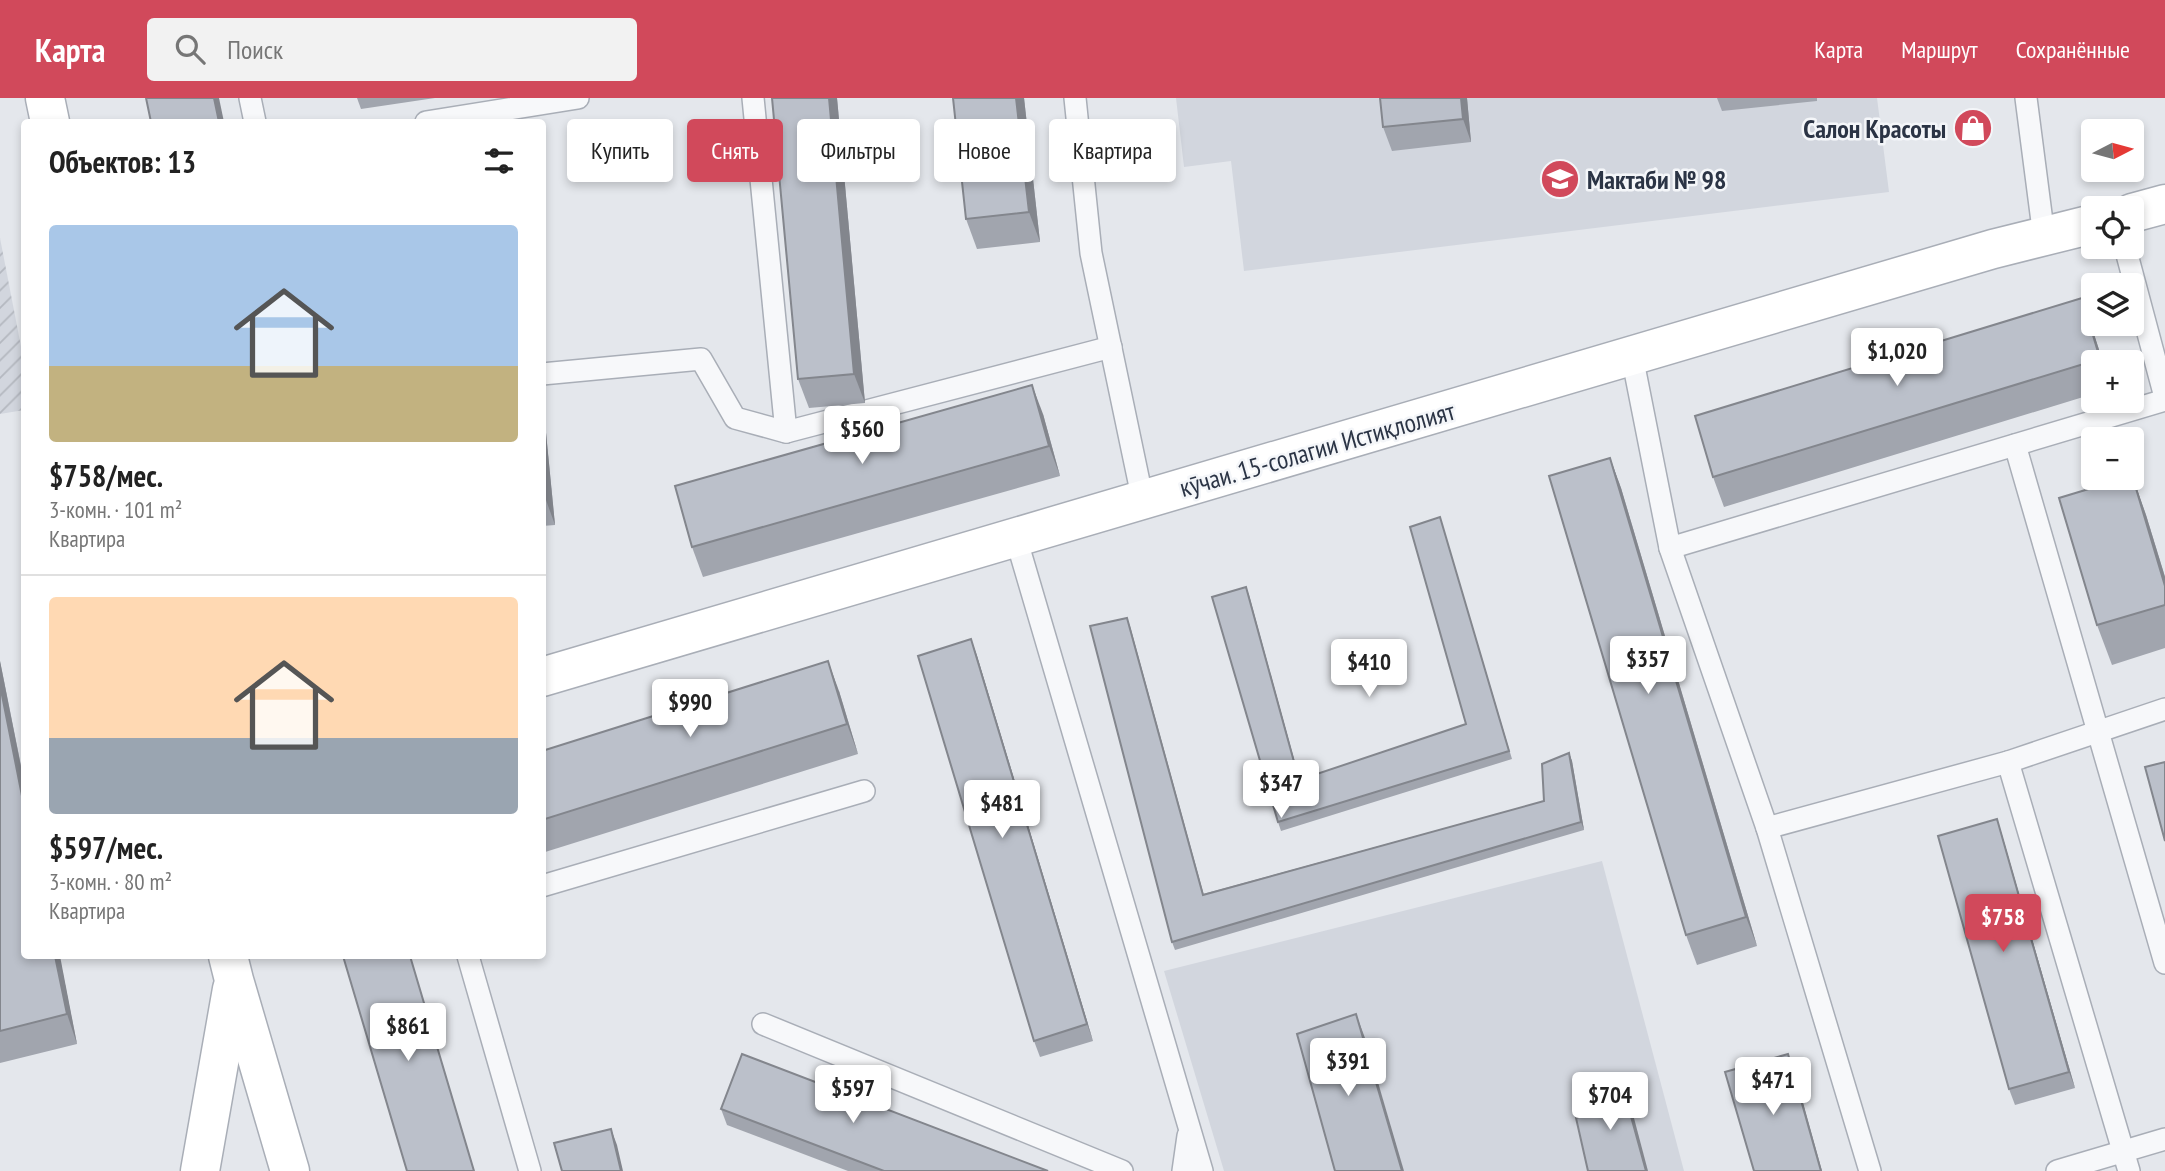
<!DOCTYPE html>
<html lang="ru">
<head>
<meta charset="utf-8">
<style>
  :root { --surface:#fff; --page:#f2f2f2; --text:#222; --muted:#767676; --line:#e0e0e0; --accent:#d1495b }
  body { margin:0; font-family:"PT Sans Narrow",sans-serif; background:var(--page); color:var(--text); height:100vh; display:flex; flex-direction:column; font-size:26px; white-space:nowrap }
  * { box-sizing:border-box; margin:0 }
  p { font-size:23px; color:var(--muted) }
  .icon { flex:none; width:38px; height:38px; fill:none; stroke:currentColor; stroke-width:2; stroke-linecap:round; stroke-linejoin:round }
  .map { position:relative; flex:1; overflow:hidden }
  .sheet { position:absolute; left:21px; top:21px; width:525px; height:840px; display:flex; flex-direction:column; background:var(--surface); border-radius:7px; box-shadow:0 4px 10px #0003 }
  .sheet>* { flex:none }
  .guide { position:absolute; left:567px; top:21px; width:665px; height:63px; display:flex; gap:14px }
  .needle { width:46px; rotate:84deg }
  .controls { position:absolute; left:2081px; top:21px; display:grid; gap:14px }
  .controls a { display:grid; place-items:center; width:63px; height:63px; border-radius:7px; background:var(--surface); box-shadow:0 4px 10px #0003; font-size:35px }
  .price { position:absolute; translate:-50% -60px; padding:0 16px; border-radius:7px; background:#fff; color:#222; font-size:23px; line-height:46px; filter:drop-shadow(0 2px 4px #0008) }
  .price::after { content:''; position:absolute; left:50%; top:42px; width:21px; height:16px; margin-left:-10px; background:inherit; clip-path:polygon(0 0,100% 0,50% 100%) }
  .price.current { background:var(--accent); color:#fff }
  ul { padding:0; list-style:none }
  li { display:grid; align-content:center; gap:14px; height:371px; padding:0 28px }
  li+li { border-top:2px solid var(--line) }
  li span { display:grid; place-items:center; height:217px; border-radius:7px; color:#555 }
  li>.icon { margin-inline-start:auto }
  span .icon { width:126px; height:126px; fill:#fffc; stroke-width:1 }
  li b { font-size:30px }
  h2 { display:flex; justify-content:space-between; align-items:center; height:84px; padding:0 28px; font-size:30px }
  .chip { padding:0 24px; border-radius:7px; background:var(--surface); box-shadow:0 4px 10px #0003; font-size:24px; line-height:63px }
  .chip.current { background:var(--accent); color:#fff }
  header { display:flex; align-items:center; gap:42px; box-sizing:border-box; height:98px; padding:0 35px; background:var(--accent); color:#fff }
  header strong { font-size:33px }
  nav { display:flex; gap:38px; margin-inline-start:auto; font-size:24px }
  .search { width:490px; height:63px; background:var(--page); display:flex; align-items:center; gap:18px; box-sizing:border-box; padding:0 24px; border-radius:7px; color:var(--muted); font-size:26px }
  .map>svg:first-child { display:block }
  .built { fill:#d2d6de }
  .industrial { fill:url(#industrial-furrows) }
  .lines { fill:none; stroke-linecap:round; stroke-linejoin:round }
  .lane-casing { stroke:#a9aeb7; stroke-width:24 }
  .secondary-casing { stroke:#a9aeb7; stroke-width:41 }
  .lane { stroke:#f7f8fa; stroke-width:21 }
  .secondary { stroke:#fff; stroke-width:38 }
  .wall { fill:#a1a5ae }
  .shaded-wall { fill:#83868d }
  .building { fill:#bbc0ca; stroke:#83868d; stroke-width:2 }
  .labels { text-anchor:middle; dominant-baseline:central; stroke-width:5; stroke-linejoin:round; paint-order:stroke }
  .poi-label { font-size:26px; font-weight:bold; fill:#2b3445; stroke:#f4f6f9; text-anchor:end }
  .street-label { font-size:26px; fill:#2b3445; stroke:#f4f6f9 }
</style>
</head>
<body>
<header>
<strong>Карта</strong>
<div class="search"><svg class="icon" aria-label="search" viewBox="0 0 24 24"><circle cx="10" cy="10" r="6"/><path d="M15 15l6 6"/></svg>Поиск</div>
<nav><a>Карта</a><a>Маршрут</a><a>Сохранённые</a></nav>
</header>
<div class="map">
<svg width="2165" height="1073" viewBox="0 0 2165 1073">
  <defs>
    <pattern id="industrial-furrows" width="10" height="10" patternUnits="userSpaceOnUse" patternTransform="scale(1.75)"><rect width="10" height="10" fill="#d2d6de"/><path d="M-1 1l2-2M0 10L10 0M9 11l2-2" fill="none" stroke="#b4b8c0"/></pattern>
  </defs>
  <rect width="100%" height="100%" fill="#e4e7ec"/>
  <!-- built -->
  <g class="built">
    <path d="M1176 0H1877L1889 94 1244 173 1231 63 1184 69Z"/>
    <path d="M1602 763 1684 1073H1224L1164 873Z"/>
  </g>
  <!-- industrial -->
  <path class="industrial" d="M0 140 24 264V312L0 316Z"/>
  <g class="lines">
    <!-- lane casing -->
    <g class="lane-casing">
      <g id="lane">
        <path d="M250 0 255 24"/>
        <path d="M753 0 786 334 1111 249"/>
        <path d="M1075 0 1091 155 1143 403"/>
        <path d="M2026 0 2044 139"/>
        <path d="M426 24 578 0"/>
        <path d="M2125 149 2165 299"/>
        <path d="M1632 258 1670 450 1767 730 1870 1073"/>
        <path d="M542 276 701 261 735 320 786 334"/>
        <path d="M2015 347 2165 865"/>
        <path d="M1016 440 1202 1073"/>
        <path d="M1670 450 2165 302"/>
        <path d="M1767 730 2008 664"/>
        <path d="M542 788 864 693"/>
        <path d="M468 858 530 1073"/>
        <path d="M763 926 1122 1073"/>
        <path d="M1183 1073 1188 1038"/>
        <path d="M2057 1073 2165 1041"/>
        <path d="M2129 1073 2008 664 2165 611"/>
      </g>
    </g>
    <!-- secondary casing -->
    <g class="secondary-casing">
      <g id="secondary">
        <path d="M45 0 50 24"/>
        <path d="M2132 115 2165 106"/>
        <path d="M542 579 1993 151 2093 126"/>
        <path d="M228 858 234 882 290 1073"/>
        <path d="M200 1073 232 891"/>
      </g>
    </g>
    <!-- lane -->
    <use href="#lane" class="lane"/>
    <!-- secondary -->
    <use href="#secondary" class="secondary"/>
  </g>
  <!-- wall -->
  <g class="wall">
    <path d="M357 0H435L361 11Z"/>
    <path d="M772 0H837L865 305 809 310 798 281Z"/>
    <path d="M953 0H1024L1040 144 977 151 966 121Z"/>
    <path d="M1467 0 1471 44 1392 53 1383 29Z"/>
    <path d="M1717 0H1817V3L1722 13Z"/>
    <path d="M2082 200 2092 230 2103 264H2093V296L1724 409 1713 379Z"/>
    <path d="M1043 316 1060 378 703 479 692 449Z"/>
    <path d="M542 325 546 335 555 427 542 428Z"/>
    <path d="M1610 360 1621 390 1757 848 1697 867 1686 837Z"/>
    <path d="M2132 377 2146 417 2165 479V550L2112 567 2097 527Z"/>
    <path d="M1440 419 1512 661 1281 733 1278 724 1246 489 1300 682 1466 626Z"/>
    <path d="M1127 520 1203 796 1544 703 1569 655 1572 663 1584 732 1175 852 1172 844Z"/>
    <path d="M971 541 977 558 1093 943 1040 959 1034 943Z"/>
    <path d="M0 563 77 946 0 965Z"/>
    <path d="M839 593 858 656 542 755V653Z"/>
    <path d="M1997 721 2002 737 2075 990 2015 1007 2009 991Z"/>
    <path d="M721 1011 1048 1073H848L727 1027Z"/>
  </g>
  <!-- shaded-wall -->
  <g class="shaded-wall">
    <path d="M214 0H219L224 24H219Z"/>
    <path d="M829 0H837L865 305 854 276Z"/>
    <path d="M1016 0H1024L1040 144 1029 114Z"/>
    <path d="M1461 0H1467L1471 44 1463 21Z"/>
    <path d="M2082 200 2092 230 2103 264H2101L2100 261Z"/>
    <path d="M1032 287 1043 316 1060 378 1049 348Z"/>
    <path d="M542 325 546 335 555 427 542 391Z"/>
    <path d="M1610 360 1621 390 1757 848 1746 819Z"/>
    <path d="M2132 377 2146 417 2165 479V488Z"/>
    <path d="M1246 489 1249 497 1302 691 1299 682Z"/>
    <path d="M1127 520 1130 528 1206 805 1203 797Z"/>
    <path d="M971 541 977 558 1093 943 1087 926Z"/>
    <path d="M0 563 24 684V708L0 587Z"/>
    <path d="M828 563 839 593 858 656 847 626Z"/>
    <path d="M1569 655 1572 663 1584 732 1581 724Z"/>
    <path d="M1997 721 2002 737 2075 990 2069 974Z"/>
    <path d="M55 858H60L77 946 67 916Z"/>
    <path d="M1356 916 1365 940 1404 1073H1402Z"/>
    <path d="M1788 956 1794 972 1822 1073H1821Z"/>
    <path d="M1621 982 1630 1005 1648 1073H1646Z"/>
    <path d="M611 1031 617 1047 623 1073H621Z"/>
  </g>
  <!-- building -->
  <g class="building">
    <path d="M146 0H214L219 24H151Z"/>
    <path d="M772 0H829L854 276 798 281Z"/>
    <path d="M953 0H1016L1029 114 966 121Z"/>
    <path d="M1380 0H1461L1463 21 1383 29Z"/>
    <path d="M2082 200 2100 261 1713 379 1695 318Z"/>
    <path d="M1032 287 1049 348 692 449 675 388Z"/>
    <path d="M1610 360 1746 819 1686 837 1549 378Z"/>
    <path d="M2132 377 2165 488V507L2097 527 2059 400 2125 380H2132Z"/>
    <path d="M1440 419 1509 653 1278 724 1212 499 1246 489 1299 682 1466 626 1410 429Z"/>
    <path d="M1127 520 1203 797 1544 703 1542 666 1569 655 1581 724 1172 844 1090 528Z"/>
    <path d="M971 541 1087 926 1034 943 918 558Z"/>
    <path d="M828 563 847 626 542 722V653Z"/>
    <path d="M0 587 24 708V858H55L67 916 0 933Z"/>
    <path d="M2165 664V743L2145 669Z"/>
    <path d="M1997 721 2069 974 2009 991 1938 738Z"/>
    <path d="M343 858H410L474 1073H407Z"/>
    <path d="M1356 916 1402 1073H1335L1297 936Z"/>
    <path d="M742 956 1048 1073H884L721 1011Z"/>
    <path d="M1788 956 1821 1073H1754L1725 974Z"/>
    <path d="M1621 982 1646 1073H1588L1576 1020 1594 1014 1590 991Z"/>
    <path d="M611 1031 621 1073H562L554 1045Z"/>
  </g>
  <!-- icons -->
  <defs>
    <g id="shop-disc" transform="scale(2.0125)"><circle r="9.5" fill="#d1495b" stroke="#f4f6f9"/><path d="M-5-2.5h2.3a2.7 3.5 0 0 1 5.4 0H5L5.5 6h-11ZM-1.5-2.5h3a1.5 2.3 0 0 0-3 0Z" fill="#fff"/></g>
    <g id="school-disc" transform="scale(2.0125)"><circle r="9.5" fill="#d1495b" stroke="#f4f6f9"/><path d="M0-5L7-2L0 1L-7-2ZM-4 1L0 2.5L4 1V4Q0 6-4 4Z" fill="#fff"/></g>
  </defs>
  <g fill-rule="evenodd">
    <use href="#shop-disc" x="1973" y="30"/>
    <use href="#school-disc" x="1560" y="81"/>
  </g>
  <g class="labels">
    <!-- poi labels -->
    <g class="poi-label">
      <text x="1946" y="30">Салон Красоты</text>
      <text x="1587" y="81" text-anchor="start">Мактаби № 98</text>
    </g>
    <!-- street labels -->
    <g class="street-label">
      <text transform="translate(1317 351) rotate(-16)">кӯчаи. 15-солагии Истиқлолият</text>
    </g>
  </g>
</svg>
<div class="controls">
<a><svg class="needle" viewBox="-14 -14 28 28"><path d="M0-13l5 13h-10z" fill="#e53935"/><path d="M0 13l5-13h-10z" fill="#767676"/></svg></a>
<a><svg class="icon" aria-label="locate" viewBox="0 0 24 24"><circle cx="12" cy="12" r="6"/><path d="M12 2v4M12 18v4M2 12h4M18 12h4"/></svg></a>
<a><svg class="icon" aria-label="layers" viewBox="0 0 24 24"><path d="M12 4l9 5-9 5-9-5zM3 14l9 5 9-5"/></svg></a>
<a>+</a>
<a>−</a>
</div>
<b class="price" style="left:1897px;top:290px">$1,020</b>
<b class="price" style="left:862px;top:368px">$560</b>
<b class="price" style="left:1648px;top:598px">$357</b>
<b class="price" style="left:1369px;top:601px">$410</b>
<b class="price" style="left:690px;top:641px">$990</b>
<b class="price" style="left:1281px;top:722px">$347</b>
<b class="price" style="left:1002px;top:742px">$481</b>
<b class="price current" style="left:2003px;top:856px">$758</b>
<b class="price" style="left:408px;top:965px">$861</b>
<b class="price" style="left:1348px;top:1000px">$391</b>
<b class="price" style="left:1773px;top:1019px">$471</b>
<b class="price" style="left:853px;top:1027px">$597</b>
<b class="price" style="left:1610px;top:1034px">$704</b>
<div class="guide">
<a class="chip">Купить</a>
<a class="chip current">Снять</a>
<a class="chip">Фильтры</a>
<a class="chip">Новое</a>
<a class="chip">Квартира</a>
</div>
<section class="sheet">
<h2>Объектов: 13<svg class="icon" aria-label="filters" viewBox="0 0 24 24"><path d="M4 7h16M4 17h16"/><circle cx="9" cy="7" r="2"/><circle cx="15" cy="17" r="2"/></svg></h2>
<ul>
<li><span style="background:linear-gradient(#a9c7e8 65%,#c2b280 0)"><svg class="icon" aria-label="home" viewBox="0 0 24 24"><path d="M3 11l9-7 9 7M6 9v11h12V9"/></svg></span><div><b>$758/мес.</b><p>3-комн. · 101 m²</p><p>Квартира</p></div></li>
<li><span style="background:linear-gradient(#ffd9b3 65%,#9aa5b1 0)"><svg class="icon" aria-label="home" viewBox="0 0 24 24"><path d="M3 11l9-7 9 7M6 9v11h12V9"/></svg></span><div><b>$597/мес.</b><p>3-комн. · 80 m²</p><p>Квартира</p></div></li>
</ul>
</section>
</div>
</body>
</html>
